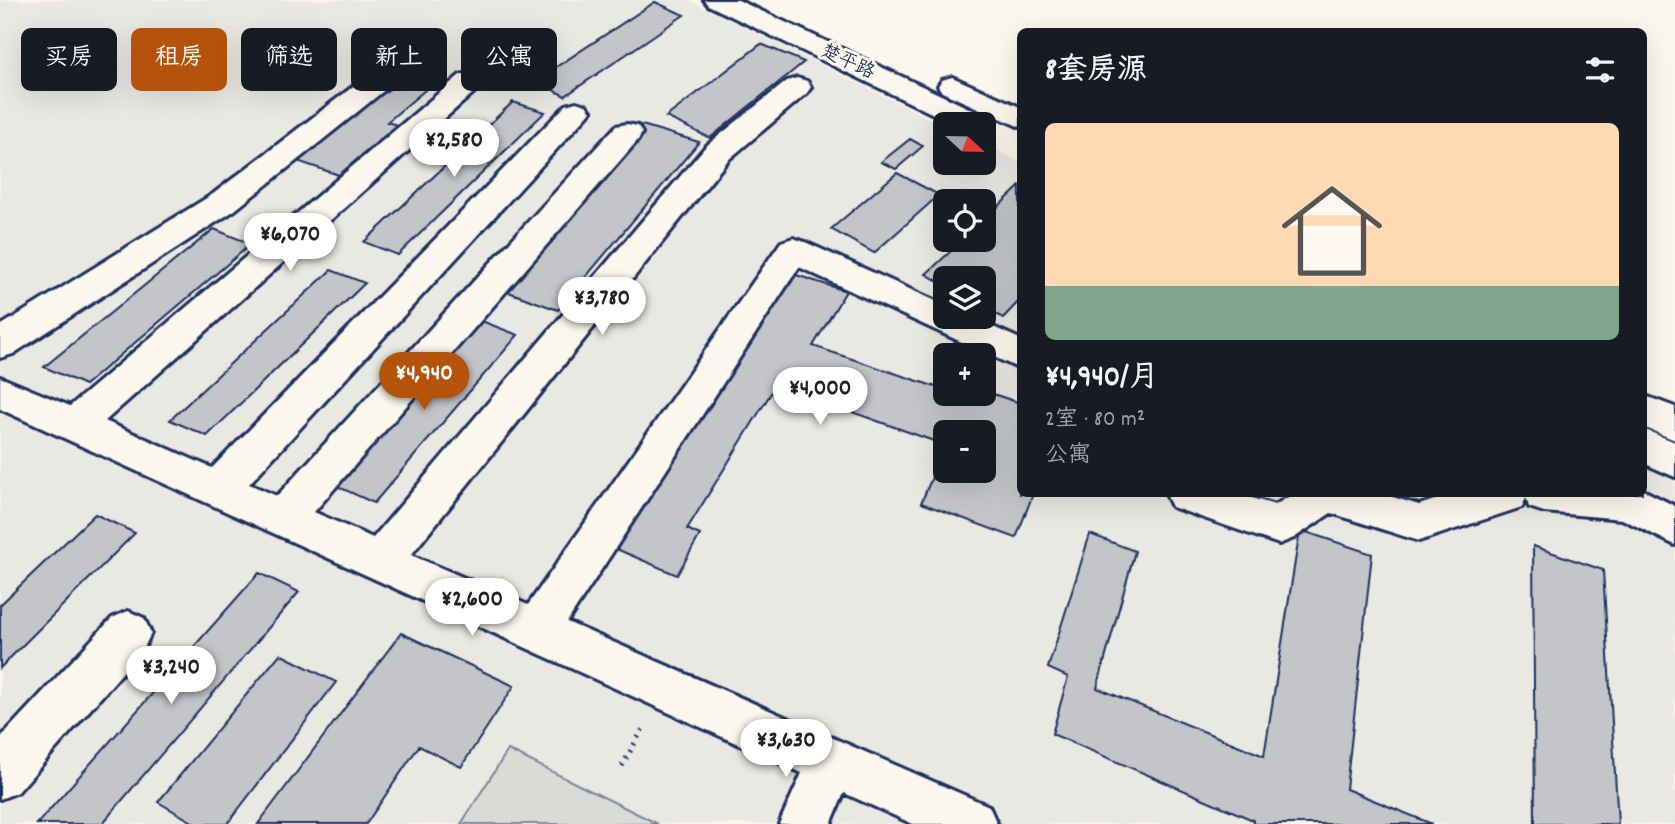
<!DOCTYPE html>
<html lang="zh">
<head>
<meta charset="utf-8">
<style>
  :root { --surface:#171b24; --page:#20242c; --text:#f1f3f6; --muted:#9ea1a6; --accent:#b45309 }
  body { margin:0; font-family:Dekko,"LXGW WenKai TC",sans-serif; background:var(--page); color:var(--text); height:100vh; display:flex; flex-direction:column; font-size:26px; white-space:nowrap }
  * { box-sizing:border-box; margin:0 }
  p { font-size:23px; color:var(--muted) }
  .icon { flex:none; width:38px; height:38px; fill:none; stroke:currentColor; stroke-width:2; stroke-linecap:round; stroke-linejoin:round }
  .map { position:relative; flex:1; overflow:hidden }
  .panel { position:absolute; left:1017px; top:28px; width:630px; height:469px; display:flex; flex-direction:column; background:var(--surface); border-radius:10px; box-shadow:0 7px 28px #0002 }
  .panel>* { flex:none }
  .guide { position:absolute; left:21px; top:28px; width:665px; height:63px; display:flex; gap:14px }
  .needle { width:46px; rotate:112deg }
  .controls { position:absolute; left:933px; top:112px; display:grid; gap:14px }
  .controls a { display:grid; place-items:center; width:63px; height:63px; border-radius:10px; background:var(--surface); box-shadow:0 7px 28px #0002; font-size:35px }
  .price { position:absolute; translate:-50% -60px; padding:0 16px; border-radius:24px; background:#fff; color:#222; font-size:23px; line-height:46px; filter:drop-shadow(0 2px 4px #0008) }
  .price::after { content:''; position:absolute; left:50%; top:42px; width:21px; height:16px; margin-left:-10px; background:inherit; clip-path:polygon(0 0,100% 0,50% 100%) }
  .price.active { background:var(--accent); color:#fff }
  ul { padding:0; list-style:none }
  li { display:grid; align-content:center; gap:14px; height:371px; padding:0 28px }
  li span { display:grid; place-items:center; height:217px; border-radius:10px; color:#555 }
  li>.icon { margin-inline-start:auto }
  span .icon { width:126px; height:126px; fill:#fffc; stroke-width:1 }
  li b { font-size:30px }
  h2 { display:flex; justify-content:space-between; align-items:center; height:84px; padding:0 28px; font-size:30px }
  .chip { padding:0 24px; border-radius:10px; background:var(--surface); box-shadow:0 7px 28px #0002; font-size:24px; line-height:63px }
  .chip.active { background:var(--accent); color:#fff }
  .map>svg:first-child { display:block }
  .built { fill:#eae8e2; fill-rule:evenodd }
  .green { fill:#dadad7; stroke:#7a849a; stroke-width:2 }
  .building { fill:#c3c5c9; stroke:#1b2f5e; stroke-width:2 }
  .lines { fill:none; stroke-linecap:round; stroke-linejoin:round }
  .minor-casing { stroke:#1b2f5e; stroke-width:6 }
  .secondary-casing { stroke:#1b2f5e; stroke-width:6 }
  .path { stroke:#1b2f5e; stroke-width:5; stroke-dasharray:2 6; stroke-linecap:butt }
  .minor { fill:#fbf7ec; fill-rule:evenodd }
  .secondary { fill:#fbf7ec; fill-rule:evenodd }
  .labels { text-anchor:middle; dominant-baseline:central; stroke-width:6; stroke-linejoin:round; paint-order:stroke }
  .far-street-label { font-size:19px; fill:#1b2f5e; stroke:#fbf7ec }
</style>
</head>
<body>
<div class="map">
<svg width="1675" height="824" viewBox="0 0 1675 824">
  <rect width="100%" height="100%" fill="#fbf7ec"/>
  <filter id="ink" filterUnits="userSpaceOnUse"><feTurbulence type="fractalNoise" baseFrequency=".0143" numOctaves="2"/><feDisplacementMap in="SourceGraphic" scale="14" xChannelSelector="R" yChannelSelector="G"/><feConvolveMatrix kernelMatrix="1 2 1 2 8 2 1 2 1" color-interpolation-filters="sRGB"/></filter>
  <g filter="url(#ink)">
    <!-- built -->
    <path class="built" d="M0 0H689L945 126V163H984V144L1020 162V494H1643V461L1675 477V824H0ZM945 201H984V240H945ZM945 278H984V317H945ZM945 355H984V394H945ZM945 432H984V471H945Z"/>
    <!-- green -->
    <path class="green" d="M508 750 658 824H461Z"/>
    <!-- building -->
    <g class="building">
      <path d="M655 2 684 15 565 96 535 81Z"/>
      <path d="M761 44 804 62 710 138 666 117Z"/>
      <path d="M404 70 437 80 387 122 397 125 339 175 294 160Z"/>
      <path d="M513 102 545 112 398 255 364 242Z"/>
      <path d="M642 125 699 142 558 310 495 287Z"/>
      <path d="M910 139 923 146 896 169 881 162Z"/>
      <path d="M897 173 939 195 874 253 831 229Z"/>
      <path d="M1020 186V300L1003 318 984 307V278H945V285L926 274 963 240H984V220Z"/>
      <path d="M214 229 251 244 85 385 44 367Z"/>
      <path d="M331 270 365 283 207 436 170 420Z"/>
      <path d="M787 272 846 291 813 346 945 390V394L967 398 969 394H984V391L1020 403V494H1033L1016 538 921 503 945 447V471H984V432H945V445L776 385 687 529 700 535 677 575 607 545Z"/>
      <path d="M479 320 518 335 374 503 332 484Z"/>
      <path d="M95 514 135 533 0 668V605Z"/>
      <path d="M1300 530 1372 554 1346 789 1432 824H1253V820L1052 734 1068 677 1048 668 1090 534 1135 551 1097 688 1264 756Z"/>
      <path d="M1533 546 1603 570 1618 824H1535Z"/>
      <path d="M259 573 299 592 102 824H37Z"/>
      <path d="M401 633 514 686 461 767 419 746 366 824H258Z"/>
      <path d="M280 654 336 682 227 824H196L158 802Z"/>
    </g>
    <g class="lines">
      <!-- minor casing -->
      <g class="minor-casing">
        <g id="minor">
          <path d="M391 63 401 65 405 71 401 77 235 210 13 354 0 358V326L213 194 381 65Z"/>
          <path d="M470 73 480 75 484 81 480 87 105 421 212 468 566 105 576 102 586 105 591 111 586 117 249 484 277 496 616 126 627 124 638 126 642 133 638 140 314 512 373 538 706 146 787 81 797 78 807 81 811 87 807 93 728 160 411 555 528 605 781 242 793 238 805 242 945 305V317H971L1020 339V369L799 267 567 622 989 806 997 824H913L844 793 831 824H779L802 773 0 409V377L70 406 460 75Z"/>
          <path d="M1643 490 1675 506V545L1622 519 1544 512 1529 507 1526 498 1522 507 1419 541 1331 513 1294 538 1279 544 1172 507 1166 494H1239L1275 505 1293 494H1383L1419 505 1453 494H1643Z"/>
          <path d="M128 611 144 618 151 633 144 648 18 792 0 799V738L112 618Z"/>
        </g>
      </g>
      <!-- secondary casing -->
      <g class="secondary-casing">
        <g id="secondary">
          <path d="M704 0H738L988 117 993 124 988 131 984 132V124H954L708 5Z"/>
          <path d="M952 77 1020 107V127L942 92 938 86 942 80Z"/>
          <path d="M1643 395 1675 407V440L1643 427Z"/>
          <path d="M1643 429 1675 442V477L1643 463Z"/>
        </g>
      </g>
      <!-- path -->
      <path class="path" d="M622 766 645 725"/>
      <!-- minor -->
      <use href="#minor" class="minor"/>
      <!-- secondary -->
      <use href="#secondary" class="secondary"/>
    </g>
  </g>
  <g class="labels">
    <!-- far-street labels -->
    <g class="far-street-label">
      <text transform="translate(847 63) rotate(25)">楚平路</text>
    </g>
  </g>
</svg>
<div class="controls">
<a><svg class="needle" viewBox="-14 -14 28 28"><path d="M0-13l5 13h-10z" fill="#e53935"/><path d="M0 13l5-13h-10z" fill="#9ea1a6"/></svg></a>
<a><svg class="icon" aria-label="locate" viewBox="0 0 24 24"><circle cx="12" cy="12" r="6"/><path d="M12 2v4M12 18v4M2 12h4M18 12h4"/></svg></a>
<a><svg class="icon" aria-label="layers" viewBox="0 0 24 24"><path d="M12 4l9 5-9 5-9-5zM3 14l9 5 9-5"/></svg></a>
<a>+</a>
<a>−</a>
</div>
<b class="price" style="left:454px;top:179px">¥2,580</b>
<b class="price" style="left:290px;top:273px">¥6,070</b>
<b class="price" style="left:602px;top:337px">¥3,780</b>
<b class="price active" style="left:424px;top:412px">¥4,940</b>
<b class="price" style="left:820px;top:427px">¥4,000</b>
<b class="price" style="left:472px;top:638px">¥2,600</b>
<b class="price" style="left:171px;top:706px">¥3,240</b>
<b class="price" style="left:786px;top:779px">¥3,630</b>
<div class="guide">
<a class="chip">买房</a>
<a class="chip active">租房</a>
<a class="chip">筛选</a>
<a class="chip">新上</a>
<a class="chip">公寓</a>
</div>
<section class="panel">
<h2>8套房源<svg class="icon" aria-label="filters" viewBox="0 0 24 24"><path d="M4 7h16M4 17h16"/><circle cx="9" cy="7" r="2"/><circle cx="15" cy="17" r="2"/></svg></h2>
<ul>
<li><span style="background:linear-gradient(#ffd9b3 75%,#7fa58c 0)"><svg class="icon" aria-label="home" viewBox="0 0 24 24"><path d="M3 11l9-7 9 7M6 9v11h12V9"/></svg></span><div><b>¥4,940/月</b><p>2室 · 80 m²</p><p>公寓</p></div></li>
</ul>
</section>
</div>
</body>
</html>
